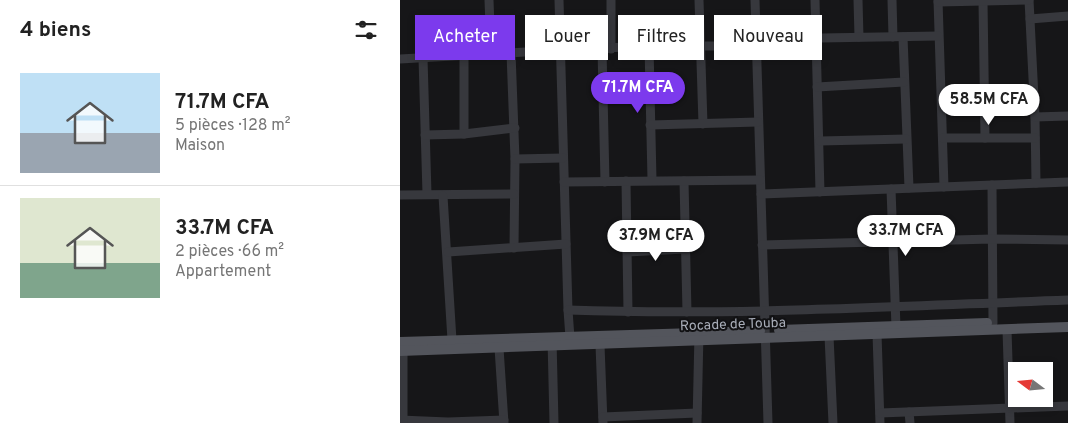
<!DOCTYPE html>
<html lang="fr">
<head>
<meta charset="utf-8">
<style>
  :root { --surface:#fff; --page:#f6f6f6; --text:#222; --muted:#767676; --line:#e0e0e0; --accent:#7c3aed }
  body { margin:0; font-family:Overpass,sans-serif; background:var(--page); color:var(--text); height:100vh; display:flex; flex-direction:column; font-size:19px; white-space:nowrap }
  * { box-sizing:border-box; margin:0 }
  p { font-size:16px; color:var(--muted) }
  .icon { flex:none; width:28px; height:28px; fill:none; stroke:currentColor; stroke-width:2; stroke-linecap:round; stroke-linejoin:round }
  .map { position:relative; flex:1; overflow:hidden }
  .sheet { display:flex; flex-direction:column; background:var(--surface); width:400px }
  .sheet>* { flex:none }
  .top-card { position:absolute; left:15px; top:15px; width:475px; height:45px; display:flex; gap:10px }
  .needle { width:32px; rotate:286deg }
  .fabs { position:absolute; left:608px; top:362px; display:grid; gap:10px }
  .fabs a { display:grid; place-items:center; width:45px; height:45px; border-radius:0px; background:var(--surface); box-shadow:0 2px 8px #0003; font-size:25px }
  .price { position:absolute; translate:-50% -42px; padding:0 11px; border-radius:18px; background:#fff; color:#222; font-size:16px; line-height:32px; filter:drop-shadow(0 1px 2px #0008) }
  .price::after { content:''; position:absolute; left:50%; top:30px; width:15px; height:11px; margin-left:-8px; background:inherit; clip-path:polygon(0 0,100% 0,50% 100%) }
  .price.current { background:var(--accent); color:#fff }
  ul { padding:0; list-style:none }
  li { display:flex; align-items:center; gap:15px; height:125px; padding:0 20px }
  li+li { border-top:1px solid var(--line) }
  li span { display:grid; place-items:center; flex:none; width:140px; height:100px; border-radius:0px; color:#555 }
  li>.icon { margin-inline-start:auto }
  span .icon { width:60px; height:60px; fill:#fffc; stroke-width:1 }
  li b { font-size:21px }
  h2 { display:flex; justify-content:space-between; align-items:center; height:60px; padding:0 20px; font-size:21px }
  .pill { padding:0 18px; border-radius:0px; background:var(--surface); box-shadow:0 2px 8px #0003; font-size:18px; line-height:45px }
  .pill.current { background:var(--accent); color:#fff }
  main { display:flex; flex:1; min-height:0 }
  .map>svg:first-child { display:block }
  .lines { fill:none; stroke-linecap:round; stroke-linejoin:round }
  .minor { stroke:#37383d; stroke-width:9 }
  .major { stroke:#53555c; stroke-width:10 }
  .labels { text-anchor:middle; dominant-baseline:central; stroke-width:4; stroke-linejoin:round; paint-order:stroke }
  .street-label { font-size:14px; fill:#a8adb8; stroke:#111113 }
</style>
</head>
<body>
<main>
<section class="sheet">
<h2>4 biens<svg class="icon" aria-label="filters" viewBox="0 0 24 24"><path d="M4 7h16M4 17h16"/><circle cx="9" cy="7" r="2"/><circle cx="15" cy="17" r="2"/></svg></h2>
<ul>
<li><span style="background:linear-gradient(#bfe0f5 60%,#9aa5b1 0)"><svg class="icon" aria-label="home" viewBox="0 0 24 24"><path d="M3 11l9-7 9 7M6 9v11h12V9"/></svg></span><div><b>71.7M CFA</b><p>5 pièces · 128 m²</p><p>Maison</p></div></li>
<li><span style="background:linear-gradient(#dfe7d0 65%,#7fa58c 0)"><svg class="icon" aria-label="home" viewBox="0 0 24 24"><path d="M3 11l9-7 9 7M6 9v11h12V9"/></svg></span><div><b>33.7M CFA</b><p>2 pièces · 66 m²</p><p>Appartement</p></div></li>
</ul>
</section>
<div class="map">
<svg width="668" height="423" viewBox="0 0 668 423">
  <rect width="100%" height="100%" fill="#161618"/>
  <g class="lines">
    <!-- minor -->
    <g class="minor">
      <path d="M89 0 91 54"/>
      <path d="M159 0 168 310 170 338"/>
      <path d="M299 0 303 124"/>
      <path d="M355 0 368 423"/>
      <path d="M415 0 420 192"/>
      <path d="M458 0 459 37"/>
      <path d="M492 0 493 37"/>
      <path d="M538 0 544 187"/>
      <path d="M629 0 635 117 636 183"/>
      <path d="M583 1 585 138"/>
      <path d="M538 2 629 0"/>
      <path d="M630 19 668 16"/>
      <path d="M503 37 509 188"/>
      <path d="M356 39 538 36"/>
      <path d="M249 46 252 180"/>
      <path d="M202 49 205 182"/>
      <path d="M211 49V0"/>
      <path d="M111 53 115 159 114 248"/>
      <path d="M64 56V134"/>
      <path d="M23 58 27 194"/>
      <path d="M0 59 160 50 249 46H356"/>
      <path d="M417 87 504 82"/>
      <path d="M635 117 668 116"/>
      <path d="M250 125 358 122"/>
      <path d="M25 135 64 134 115 128"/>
      <path d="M543 138H635"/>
      <path d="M420 141 506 139"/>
      <path d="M115 159 163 158"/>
      <path d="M226 181 228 312"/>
      <path d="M284 181 287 312"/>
      <path d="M164 182 360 180"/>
      <path d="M592 185 593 323"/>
      <path d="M491 189 496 327"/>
      <path d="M361 194 668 182"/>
      <path d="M0 195 114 194"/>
      <path d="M43 196 52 340"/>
      <path d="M362 245 592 239 668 240"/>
      <path d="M48 252 166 244"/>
      <path d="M227 252 285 249"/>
      <path d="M168 310C334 316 502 306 668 300"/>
      <path d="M607 330 610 423"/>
      <path d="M477 334 480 423"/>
      <path d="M429 336 433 423"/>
      <path d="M152 339 154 423"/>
      <path d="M200 345 203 423"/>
      <path d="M99 348 104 423"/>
      <path d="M509 412 510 423"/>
      <path d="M480 413 668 406"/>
      <path d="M203 417 297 413"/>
      <path d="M0 420 48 422 104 420"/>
      <path d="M3 423V351"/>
      <path d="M297 423 299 333"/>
    </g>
    <!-- major -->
    <g class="major">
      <path d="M379 330 587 323"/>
      <path d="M0 342 360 331"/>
      <path d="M0 351 668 327"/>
    </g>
  </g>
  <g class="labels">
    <!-- street labels -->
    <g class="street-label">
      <text transform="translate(333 325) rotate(-2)">Rocade de Touba</text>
    </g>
  </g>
</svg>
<div class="fabs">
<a><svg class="needle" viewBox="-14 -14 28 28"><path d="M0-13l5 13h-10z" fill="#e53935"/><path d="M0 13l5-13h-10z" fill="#767676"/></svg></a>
</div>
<b class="price current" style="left:238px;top:114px">71.7M CFA</b>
<b class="price" style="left:589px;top:126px">58.5M CFA</b>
<b class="price" style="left:506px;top:257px">33.7M CFA</b>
<b class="price" style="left:256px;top:262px">37.9M CFA</b>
<div class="top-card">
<a class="pill current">Acheter</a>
<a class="pill">Louer</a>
<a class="pill">Filtres</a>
<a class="pill">Nouveau</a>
</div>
</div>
</main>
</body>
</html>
